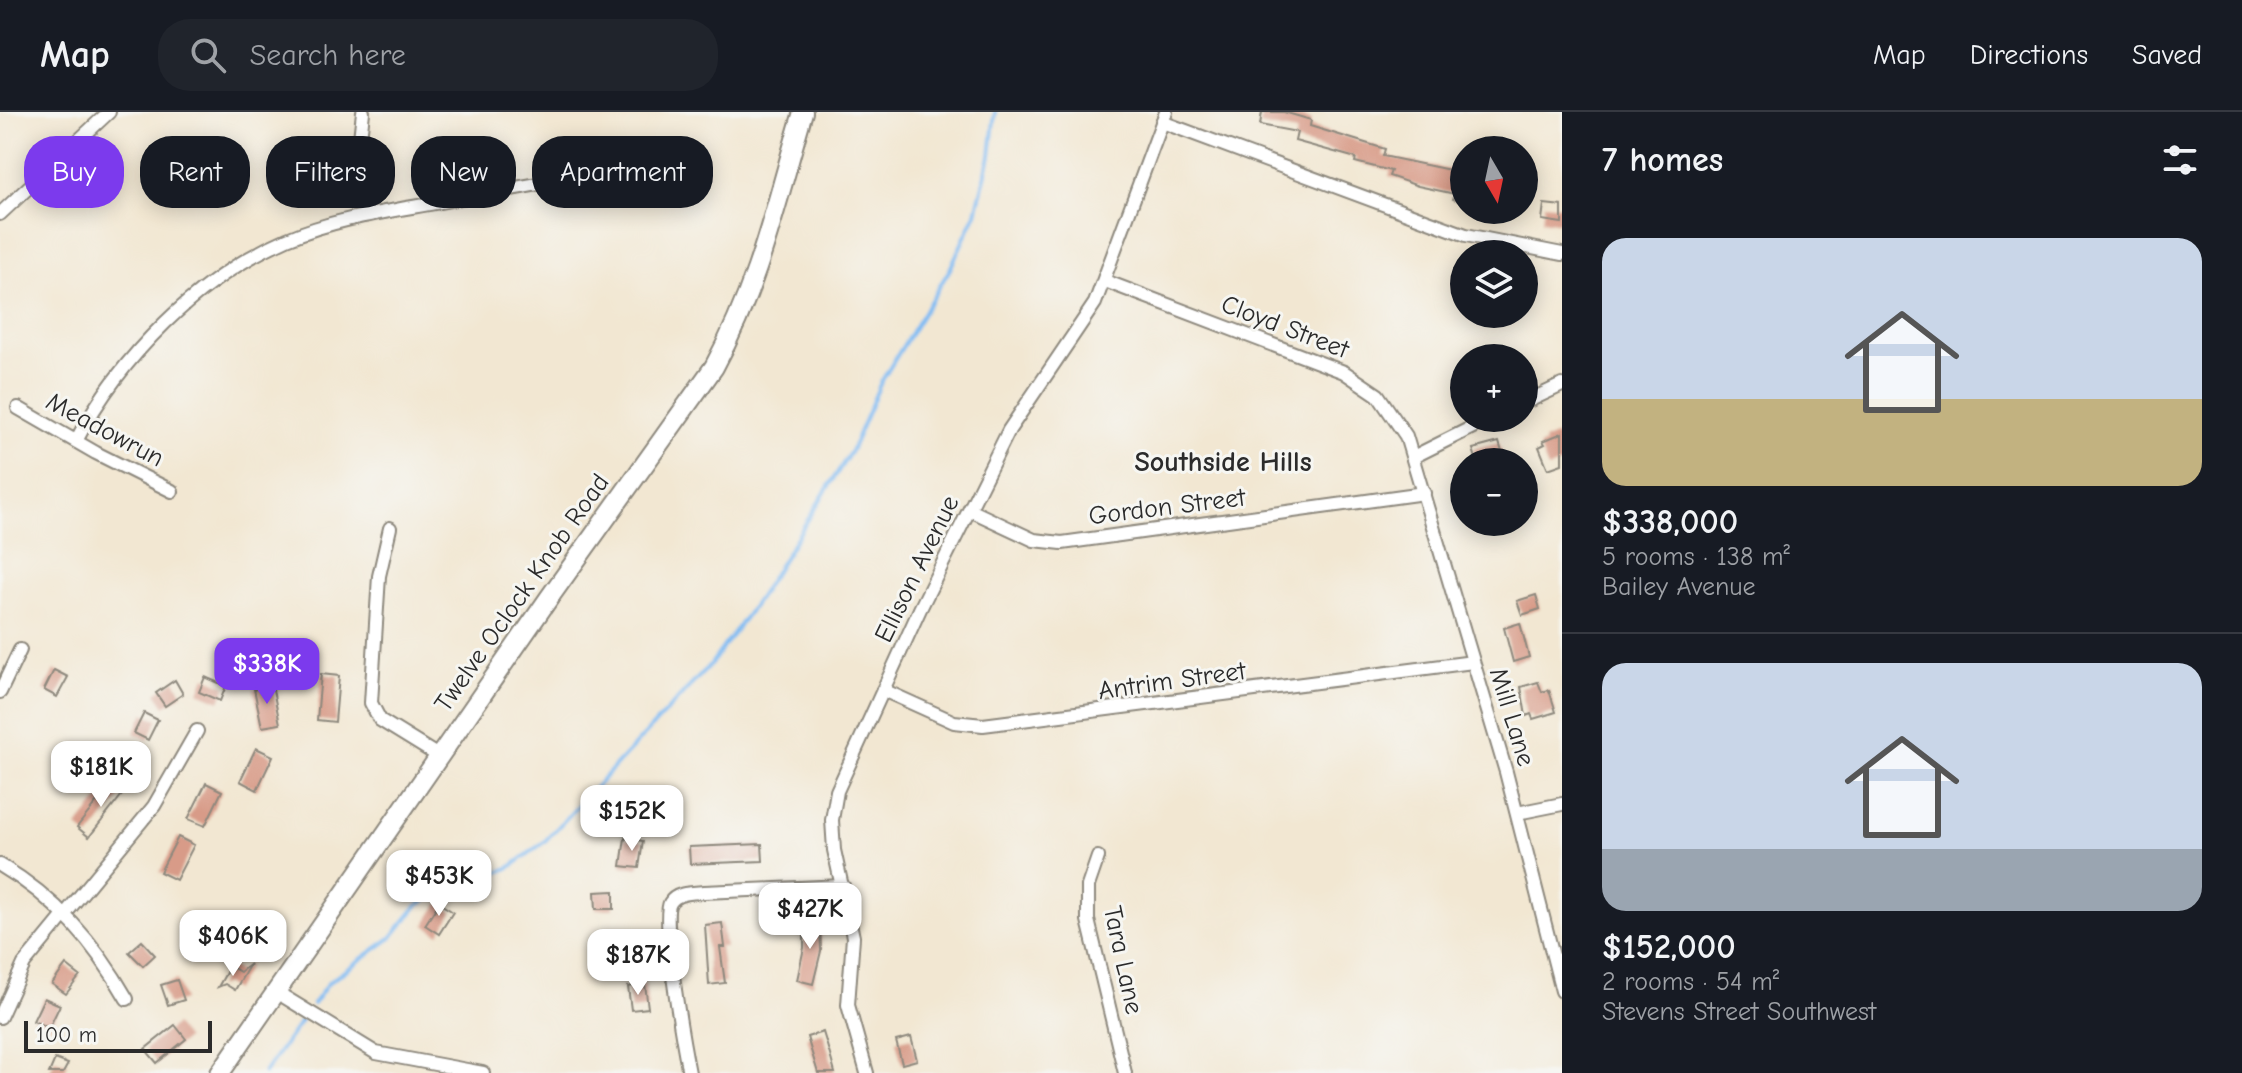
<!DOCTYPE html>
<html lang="en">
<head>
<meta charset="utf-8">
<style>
  :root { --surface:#171b24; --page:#20242c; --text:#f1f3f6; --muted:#9ea1a6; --line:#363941; --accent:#7c3aed }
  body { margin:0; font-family:"Comic Neue",sans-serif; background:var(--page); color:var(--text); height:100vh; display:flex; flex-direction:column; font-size:30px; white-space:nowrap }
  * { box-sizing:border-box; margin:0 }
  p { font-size:26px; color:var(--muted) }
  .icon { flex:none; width:44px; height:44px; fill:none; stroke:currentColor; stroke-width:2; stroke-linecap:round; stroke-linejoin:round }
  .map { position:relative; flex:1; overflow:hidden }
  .details { display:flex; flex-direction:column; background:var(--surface); width:680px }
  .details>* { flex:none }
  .top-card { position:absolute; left:24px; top:24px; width:760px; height:72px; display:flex; gap:16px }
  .needle { width:52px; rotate:171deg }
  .controls { position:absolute; left:1450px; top:24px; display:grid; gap:16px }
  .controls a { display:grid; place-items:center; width:88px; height:88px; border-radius:50%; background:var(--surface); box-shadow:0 4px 20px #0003; font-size:40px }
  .scale { position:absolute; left:24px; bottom:20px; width:188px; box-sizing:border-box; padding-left:8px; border:4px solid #2b2b2b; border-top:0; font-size:22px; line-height:28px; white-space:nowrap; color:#2b2b2b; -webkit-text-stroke:6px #f6f6f2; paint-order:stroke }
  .price { position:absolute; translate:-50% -68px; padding:0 18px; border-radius:16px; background:#fff; color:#222; font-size:26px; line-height:52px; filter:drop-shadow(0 2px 4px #0008) }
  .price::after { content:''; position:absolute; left:50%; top:48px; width:24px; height:18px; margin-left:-12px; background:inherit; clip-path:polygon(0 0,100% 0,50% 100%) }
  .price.selected { background:var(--accent); color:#fff }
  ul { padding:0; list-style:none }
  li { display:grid; align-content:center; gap:16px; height:424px; padding:0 40px }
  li+li { border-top:2px solid var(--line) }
  li span { display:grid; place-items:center; height:248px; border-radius:24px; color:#555 }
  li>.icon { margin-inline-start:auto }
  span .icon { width:144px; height:144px; fill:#fffc; stroke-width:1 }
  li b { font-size:34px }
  h2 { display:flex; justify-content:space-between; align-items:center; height:96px; padding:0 40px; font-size:34px }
  .chip { padding:0 28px; border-radius:32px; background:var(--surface); box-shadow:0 4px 20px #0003; font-size:28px; line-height:72px }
  .chip.selected { background:var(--accent); color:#fff }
  header { display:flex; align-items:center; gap:48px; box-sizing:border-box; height:112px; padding:0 40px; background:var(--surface); border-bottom:2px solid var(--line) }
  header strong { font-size:38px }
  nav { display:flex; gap:44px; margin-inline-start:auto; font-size:28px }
  .search { width:560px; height:72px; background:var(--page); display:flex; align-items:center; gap:20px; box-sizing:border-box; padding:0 28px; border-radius:32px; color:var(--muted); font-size:30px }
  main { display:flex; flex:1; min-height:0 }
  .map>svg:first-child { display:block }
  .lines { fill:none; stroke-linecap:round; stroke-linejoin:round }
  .stream { stroke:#81bcf3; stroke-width:4 }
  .building { fill:#d89b88 }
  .street-casing { stroke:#8e897e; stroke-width:16 }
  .secondary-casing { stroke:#8e897e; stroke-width:22 }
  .street { stroke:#fff; stroke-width:12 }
  .secondary { stroke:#fff; stroke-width:18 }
  .labels { text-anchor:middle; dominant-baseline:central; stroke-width:6; stroke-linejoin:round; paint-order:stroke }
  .street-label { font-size:26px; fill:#2b2b2b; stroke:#f6f6f2 }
  .neighbourhood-label { font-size:28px; font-weight:bold; fill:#2b2b2b; stroke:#f6f6f2 }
</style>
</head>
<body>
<header>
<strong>Map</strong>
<div class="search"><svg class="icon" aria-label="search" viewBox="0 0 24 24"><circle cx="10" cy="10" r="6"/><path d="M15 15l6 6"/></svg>Search here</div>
<nav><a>Map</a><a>Directions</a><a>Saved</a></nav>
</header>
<main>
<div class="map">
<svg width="1562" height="961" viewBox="0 0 1562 961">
  <rect width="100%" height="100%" fill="#f6f6f2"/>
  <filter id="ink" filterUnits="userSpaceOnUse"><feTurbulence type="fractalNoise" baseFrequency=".0125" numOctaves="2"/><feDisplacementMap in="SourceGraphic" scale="16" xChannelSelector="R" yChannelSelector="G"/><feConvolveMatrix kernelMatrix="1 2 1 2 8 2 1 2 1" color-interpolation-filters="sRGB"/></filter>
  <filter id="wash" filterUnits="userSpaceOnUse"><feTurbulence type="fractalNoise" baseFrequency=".006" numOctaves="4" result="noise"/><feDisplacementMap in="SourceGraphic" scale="32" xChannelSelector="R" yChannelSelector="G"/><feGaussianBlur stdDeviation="1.8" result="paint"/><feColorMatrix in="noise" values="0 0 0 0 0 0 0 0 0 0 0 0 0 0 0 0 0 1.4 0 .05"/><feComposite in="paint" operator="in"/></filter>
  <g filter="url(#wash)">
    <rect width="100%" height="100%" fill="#f2e7d2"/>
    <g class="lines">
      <!-- stream -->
      <g class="stream">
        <path d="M313 892 329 870 391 826 417 794 443 776 487 766 512 754 544 730 711 552 756 490 851 339 881 270 950 157 976 101 990 44 995 0"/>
        <path d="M264 961 301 909"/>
      </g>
    </g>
    <g id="blocks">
      <!-- building -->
      <g class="building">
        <path d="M1262 0H1284L1311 8 1310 14 1385 37 1383 44 1450 58 1448 66 1459 70 1464 60V91L1453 87 1455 82 1418 74 1389 64 1391 59 1355 50 1356 46 1295 29 1297 20 1260 13Z"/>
        <path d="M1544 92 1562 94V111L1542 108Z"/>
        <path d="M1562 321V352L1548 357 1539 335 1545 332 1543 329Z"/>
        <path d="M1499 330 1505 350H1477L1473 337Z"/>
        <path d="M1536 483 1540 497 1522 503 1517 489Z"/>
        <path d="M1520 511 1529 545 1513 550 1504 516Z"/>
        <path d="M54 558 68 565 57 585 44 578Z"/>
        <path d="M321 562 339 564 335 610 317 608Z"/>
        <path d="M205 565 226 574 220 589 199 580Z"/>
        <path d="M175 568 183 582 165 594 156 581Z"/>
        <path d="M1538 570 1542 580 1549 578 1556 600 1533 607 1531 602 1526 604 1521 575Z"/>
        <path d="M272 573 280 612 262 615 254 577Z"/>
        <path d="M144 601 158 608 148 628 134 621Z"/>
        <path d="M256 636 273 644 257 678 240 669Z"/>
        <path d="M134 638 148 646 137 666 123 658Z"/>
        <path d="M113 670 125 679 89 725 77 715Z"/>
        <path d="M206 671 222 679 205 714 188 707Z"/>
        <path d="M178 725 194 733 176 768 160 760Z"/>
        <path d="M625 726 643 729 639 756 621 754Z"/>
        <path d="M762 732 763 749 690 752 689 735Z"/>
        <path d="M614 779V797H596L595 780Z"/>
        <path d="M439 791 453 800 439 822 425 813Z"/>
        <path d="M804 808H820L821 839 813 872 797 868 804 836Z"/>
        <path d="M722 811 725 835H720L725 871 709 873 705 813Z"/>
        <path d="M253 821 267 830 257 846 243 836Z"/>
        <path d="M142 829 155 843 143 854 129 840Z"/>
        <path d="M250 852 235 878 225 872 218 875 230 854 240 860Z"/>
        <path d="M66 853 80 864 66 882 52 872Z"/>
        <path d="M177 868 184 888 168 893 161 873Z"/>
        <path d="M645 872 648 896 631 898 628 875Z"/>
        <path d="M44 886 60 893 49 916 33 909Z"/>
        <path d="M175 913 186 927 157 951 145 937Z"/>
        <path d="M823 920 830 943 835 961H818L807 925Z"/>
        <path d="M911 925 917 948 902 952 896 929Z"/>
        <path d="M55 947 68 952 63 961H49Z"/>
      </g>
    </g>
  </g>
  <g filter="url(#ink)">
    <use href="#blocks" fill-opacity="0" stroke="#8e897e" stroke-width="2"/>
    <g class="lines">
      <!-- street casing -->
      <g class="street-casing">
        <g id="street">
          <path d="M363 0 358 45 366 103"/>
          <path d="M1162 10 1466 123 1562 142"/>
          <path d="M0 102 109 0"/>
          <path d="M1105 169 1344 260 1378 283 1406 324 1506 660 1562 879"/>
          <path d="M1524 291 1562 273"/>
          <path d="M18 296 96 341 172 379"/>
          <path d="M76 329C120 245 199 165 287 127 334 107 385 100 435 91 488 81 542 71 596 62L613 54 617 41"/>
          <path d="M1413 345 1491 306"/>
          <path d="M970 398 1034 428 1062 431 1424 381"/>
          <path d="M390 416 379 464 371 591 380 608 440 645"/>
          <path d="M883 578 954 610 983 613 1473 550"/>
          <path d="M0 580 20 538"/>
          <path d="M1517 701 1562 692"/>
          <path d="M1098 745 1088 774V808L1125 961"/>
          <path d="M0 753C56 786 95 831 127 887"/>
          <path d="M278 881 376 941 483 961"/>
          <path d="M0 905 24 852 154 694 197 619"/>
          <path d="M689 961C684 936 661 807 670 791 676 780 693 781 704 780L843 774"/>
          <path d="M867 961 848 893 853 825 834 738 832 708 837 679 920 497 1009 318 1095 191 1166 0"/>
        </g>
      </g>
      <!-- secondary casing -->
      <g class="secondary-casing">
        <path id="secondary" d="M220 961 549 486 714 255C760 170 776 91 803 0"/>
      </g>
      <!-- street -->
      <use href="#street" class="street"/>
      <!-- secondary -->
      <use href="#secondary" class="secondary"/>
    </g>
  </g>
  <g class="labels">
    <!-- street labels -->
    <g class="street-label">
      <text transform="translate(1285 215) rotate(21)">Cloyd Street</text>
      <text transform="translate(105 318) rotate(28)">Meadowrun</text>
      <text transform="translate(1167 395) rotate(-7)">Gordon Street</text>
      <text transform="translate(917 457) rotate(-64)">Ellison Avenue</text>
      <text transform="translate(522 481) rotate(-55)">Twelve Oclock Knob Road</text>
      <text transform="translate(1172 569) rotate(-8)">Antrim Street</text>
      <text transform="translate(1512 605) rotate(73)">Mill Lane</text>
      <text transform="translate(1123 848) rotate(78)">Tara Lane</text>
    </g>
    <!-- neighbourhood labels -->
    <g class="neighbourhood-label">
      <text x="1223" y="350">Southside Hills</text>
    </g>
  </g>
</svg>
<div class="controls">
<a><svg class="needle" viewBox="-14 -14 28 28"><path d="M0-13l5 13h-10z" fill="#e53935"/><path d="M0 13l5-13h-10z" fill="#9ea1a6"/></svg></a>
<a><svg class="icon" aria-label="layers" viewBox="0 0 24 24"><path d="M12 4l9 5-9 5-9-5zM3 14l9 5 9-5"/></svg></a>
<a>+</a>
<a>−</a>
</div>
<div class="scale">100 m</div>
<b class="price selected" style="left:267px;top:594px">$338K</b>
<b class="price" style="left:101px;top:697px">$181K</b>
<b class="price" style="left:632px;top:741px">$152K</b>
<b class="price" style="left:439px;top:806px">$453K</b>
<b class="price" style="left:810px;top:839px">$427K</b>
<b class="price" style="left:233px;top:866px">$406K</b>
<b class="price" style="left:638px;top:885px">$187K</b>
<div class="top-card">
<a class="chip selected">Buy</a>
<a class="chip">Rent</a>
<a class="chip">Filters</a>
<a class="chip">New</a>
<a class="chip">Apartment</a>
</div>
</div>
<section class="details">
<h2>7 homes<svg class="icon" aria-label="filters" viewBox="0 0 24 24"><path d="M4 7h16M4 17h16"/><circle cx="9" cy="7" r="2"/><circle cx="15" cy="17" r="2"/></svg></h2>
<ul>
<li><span style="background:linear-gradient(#c9d6e8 65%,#c2b280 0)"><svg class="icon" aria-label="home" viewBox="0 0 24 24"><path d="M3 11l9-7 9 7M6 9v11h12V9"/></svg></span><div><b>$338,000</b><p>5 rooms · 138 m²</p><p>Bailey Avenue</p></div></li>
<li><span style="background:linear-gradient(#c9d6e8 75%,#9aa5b1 0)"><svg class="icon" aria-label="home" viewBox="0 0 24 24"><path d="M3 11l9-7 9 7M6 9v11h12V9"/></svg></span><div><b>$152,000</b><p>2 rooms · 54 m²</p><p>Stevens Street Southwest</p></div></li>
</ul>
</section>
</main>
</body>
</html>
